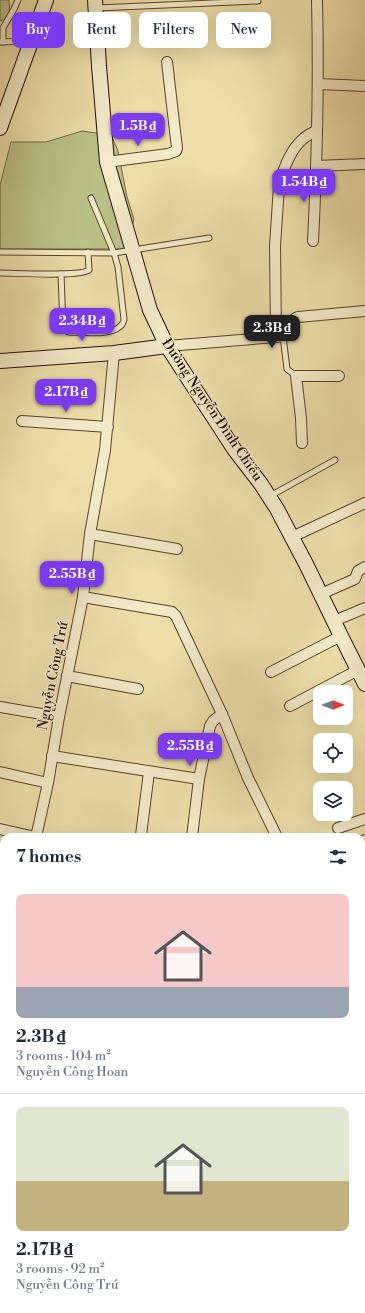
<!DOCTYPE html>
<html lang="en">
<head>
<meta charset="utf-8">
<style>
  :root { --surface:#fff; --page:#f6f6f7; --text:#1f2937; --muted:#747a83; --line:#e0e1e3; --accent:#7c3aed }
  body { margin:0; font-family:"Libre Bodoni",serif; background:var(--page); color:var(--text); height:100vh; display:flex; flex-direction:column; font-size:15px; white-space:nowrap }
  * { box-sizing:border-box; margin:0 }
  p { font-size:13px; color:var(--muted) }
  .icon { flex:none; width:22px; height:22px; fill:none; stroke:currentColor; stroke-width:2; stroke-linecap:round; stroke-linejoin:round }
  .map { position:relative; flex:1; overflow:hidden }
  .side { position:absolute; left:0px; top:833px; width:365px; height:480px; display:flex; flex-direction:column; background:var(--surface); border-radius:12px 12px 0 0; box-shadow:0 4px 16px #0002 }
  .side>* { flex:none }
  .top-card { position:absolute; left:12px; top:12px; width:341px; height:36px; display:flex; gap:8px }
  .needle { width:26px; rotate:90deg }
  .controls { position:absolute; left:313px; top:685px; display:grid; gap:8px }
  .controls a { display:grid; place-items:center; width:40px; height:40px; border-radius:8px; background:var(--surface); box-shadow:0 4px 16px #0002; font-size:20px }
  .price { position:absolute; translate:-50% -34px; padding:0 9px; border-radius:8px; background:var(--accent); color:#fff; font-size:13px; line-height:26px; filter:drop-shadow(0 1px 2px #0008) }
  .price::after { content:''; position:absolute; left:50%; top:24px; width:12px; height:9px; margin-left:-6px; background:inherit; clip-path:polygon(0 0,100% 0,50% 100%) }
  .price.on { background:#222; color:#fff }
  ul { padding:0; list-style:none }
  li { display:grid; align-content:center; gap:8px; height:212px; padding:0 16px }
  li+li { border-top:1px solid var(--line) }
  li span { display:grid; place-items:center; height:124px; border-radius:8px; color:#555 }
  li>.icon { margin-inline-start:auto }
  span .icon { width:72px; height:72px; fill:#fffc; stroke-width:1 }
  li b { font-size:17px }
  h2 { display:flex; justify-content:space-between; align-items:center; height:48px; padding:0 16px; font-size:17px }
  .pill { padding:0 14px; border-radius:8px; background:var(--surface); box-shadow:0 4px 16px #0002; font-size:14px; line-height:36px }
  .pill.on { background:var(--accent); color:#fff }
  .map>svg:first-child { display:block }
  .green { fill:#b9c187; stroke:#706846 }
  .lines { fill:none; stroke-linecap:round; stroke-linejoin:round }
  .lane-casing { stroke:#59432e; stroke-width:7 }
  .street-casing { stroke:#59432e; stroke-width:12 }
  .secondary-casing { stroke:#280f04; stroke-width:16 }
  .lane { stroke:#f3eac8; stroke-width:5 }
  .street { stroke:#f3eac8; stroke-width:10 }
  .secondary { stroke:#f3eac8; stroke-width:14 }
  .labels { text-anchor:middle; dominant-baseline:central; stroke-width:3; stroke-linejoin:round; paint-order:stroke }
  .street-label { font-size:14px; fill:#280f04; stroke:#f3eac8 }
</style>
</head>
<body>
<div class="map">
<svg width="365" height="1313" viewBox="0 0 365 1313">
  <rect width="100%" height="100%" fill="#eddeaa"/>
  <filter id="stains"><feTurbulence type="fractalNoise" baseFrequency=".005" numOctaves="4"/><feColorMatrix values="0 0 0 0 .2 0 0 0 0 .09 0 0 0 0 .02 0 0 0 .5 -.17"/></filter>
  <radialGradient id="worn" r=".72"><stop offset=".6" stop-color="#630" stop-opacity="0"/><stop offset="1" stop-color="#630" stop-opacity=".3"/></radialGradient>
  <!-- green -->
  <g class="green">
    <path d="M0 0H9L10 12 9 18 0 21Z"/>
    <path d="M82 131 111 135 118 151 127 197 134 219 126 249H0V185L11 142H46Z"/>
  </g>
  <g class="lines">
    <!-- lane casing -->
    <g class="lane-casing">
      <g id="lane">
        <path d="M97 8 258 1"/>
        <path d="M0 42 30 41"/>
        <path d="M3 42V28L14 9 18 0"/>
        <path d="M0 252 114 253 209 238"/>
        <path d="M0 273C15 273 80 277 89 270L88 252"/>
        <path d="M61 274 63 327 68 332C81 332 122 338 124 319L118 267 114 253 91 198"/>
        <path d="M283 336 287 369 296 376"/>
        <path d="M270 496 335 460"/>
        <path d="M0 1211 4 1212"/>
        <path d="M19 1313 20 1309"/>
      </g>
    </g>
    <!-- street casing -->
    <g class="street-casing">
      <g id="street">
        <path d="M318 84 365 86"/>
        <path d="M107 162 168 154 176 151 177 148 167 62"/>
        <path d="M316 166 365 164"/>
        <path d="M313 241C317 161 319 80 317 0"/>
        <path d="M276 337 275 246 279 186C283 170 290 150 303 139 307 135 312 133 316 131"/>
        <path d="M167 346 276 337C279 337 283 336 286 335 295 331 288 320 298 317L365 311"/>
        <path d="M22 421 108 427"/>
        <path d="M302 443 301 418 296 376H339"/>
        <path d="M90 534 177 549"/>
        <path d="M292 537 365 503"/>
        <path d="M321 594 355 579 358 571 365 567"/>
        <path d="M83 597 172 612 176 616 222 714 248 778 277 837"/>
        <path d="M334 621 365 608"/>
        <path d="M271 672 341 636"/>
        <path d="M67 676 138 689"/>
        <path d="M290 706 358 670"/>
        <path d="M0 707 59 717"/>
        <path d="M52 756 199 779"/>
        <path d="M0 772 48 783"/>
        <path d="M338 828 365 819"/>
        <path d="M0 829 35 837"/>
        <path d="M141 835 149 772"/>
        <path d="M36 837 48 783 59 717 83 597 90 534 105 450 114 353"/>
        <path d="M192 837 199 779 210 726 213 721 222 714"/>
        <path d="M361 842 365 840"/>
        <path d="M0 909H4"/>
        <path d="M201 1309 214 1313"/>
      </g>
    </g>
    <!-- secondary casing -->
    <g class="secondary-casing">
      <g id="secondary">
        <path d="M95 0 99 66 107 162 150 310 167 346 234 449 261 484 277 509 306 564 341 636 365 684"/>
        <path d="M0 128 46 0"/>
        <path d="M0 361 114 353 167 346"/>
        <path d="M361 933 365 931"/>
        <path d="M353 1313 354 1309"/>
      </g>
    </g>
    <!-- lane -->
    <use href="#lane" class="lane"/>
    <!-- street -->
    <use href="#street" class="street"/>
    <!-- secondary -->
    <use href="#secondary" class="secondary"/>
  </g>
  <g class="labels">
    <!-- street labels -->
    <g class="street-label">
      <text transform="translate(212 410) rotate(56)">Đường Nguyễn Đình Chiểu</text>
      <text transform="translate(53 676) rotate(-79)">Nguyễn Công Trứ</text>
    </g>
  </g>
  <rect width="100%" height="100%" filter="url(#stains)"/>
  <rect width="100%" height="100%" fill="url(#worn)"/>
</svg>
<div class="controls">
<a><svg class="needle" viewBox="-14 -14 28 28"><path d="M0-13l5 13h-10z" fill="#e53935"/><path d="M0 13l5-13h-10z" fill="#747a83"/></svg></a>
<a><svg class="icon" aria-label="locate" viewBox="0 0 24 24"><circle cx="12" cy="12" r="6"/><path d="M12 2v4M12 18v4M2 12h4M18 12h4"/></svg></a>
<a><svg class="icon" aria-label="layers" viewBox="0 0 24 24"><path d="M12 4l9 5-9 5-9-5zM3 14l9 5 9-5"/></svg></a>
</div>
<b class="price" style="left:138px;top:147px">1.5B ₫</b>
<b class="price" style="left:304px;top:203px">1.54B ₫</b>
<b class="price" style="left:82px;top:342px">2.34B ₫</b>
<b class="price on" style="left:272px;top:349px">2.3B ₫</b>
<b class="price" style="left:66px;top:413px">2.17B ₫</b>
<b class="price" style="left:72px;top:595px">2.55B ₫</b>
<b class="price" style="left:190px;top:767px">2.55B ₫</b>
<div class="top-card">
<a class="pill on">Buy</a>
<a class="pill">Rent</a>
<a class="pill">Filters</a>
<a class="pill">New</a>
</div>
<section class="side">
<h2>7 homes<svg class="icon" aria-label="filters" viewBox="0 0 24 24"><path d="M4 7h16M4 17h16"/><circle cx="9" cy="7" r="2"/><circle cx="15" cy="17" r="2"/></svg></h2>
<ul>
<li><span style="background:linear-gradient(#f6c9c9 75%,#9aa5b1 0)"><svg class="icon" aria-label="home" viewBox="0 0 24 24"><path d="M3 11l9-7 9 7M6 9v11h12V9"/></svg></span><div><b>2.3B ₫</b><p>3 rooms · 104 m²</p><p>Nguyễn Công Hoan</p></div></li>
<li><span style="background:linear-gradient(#dfe7d0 60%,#c2b280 0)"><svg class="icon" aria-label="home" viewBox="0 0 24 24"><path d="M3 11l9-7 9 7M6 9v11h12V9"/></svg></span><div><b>2.17B ₫</b><p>3 rooms · 92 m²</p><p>Nguyễn Công Trứ</p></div></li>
</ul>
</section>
</div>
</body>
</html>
